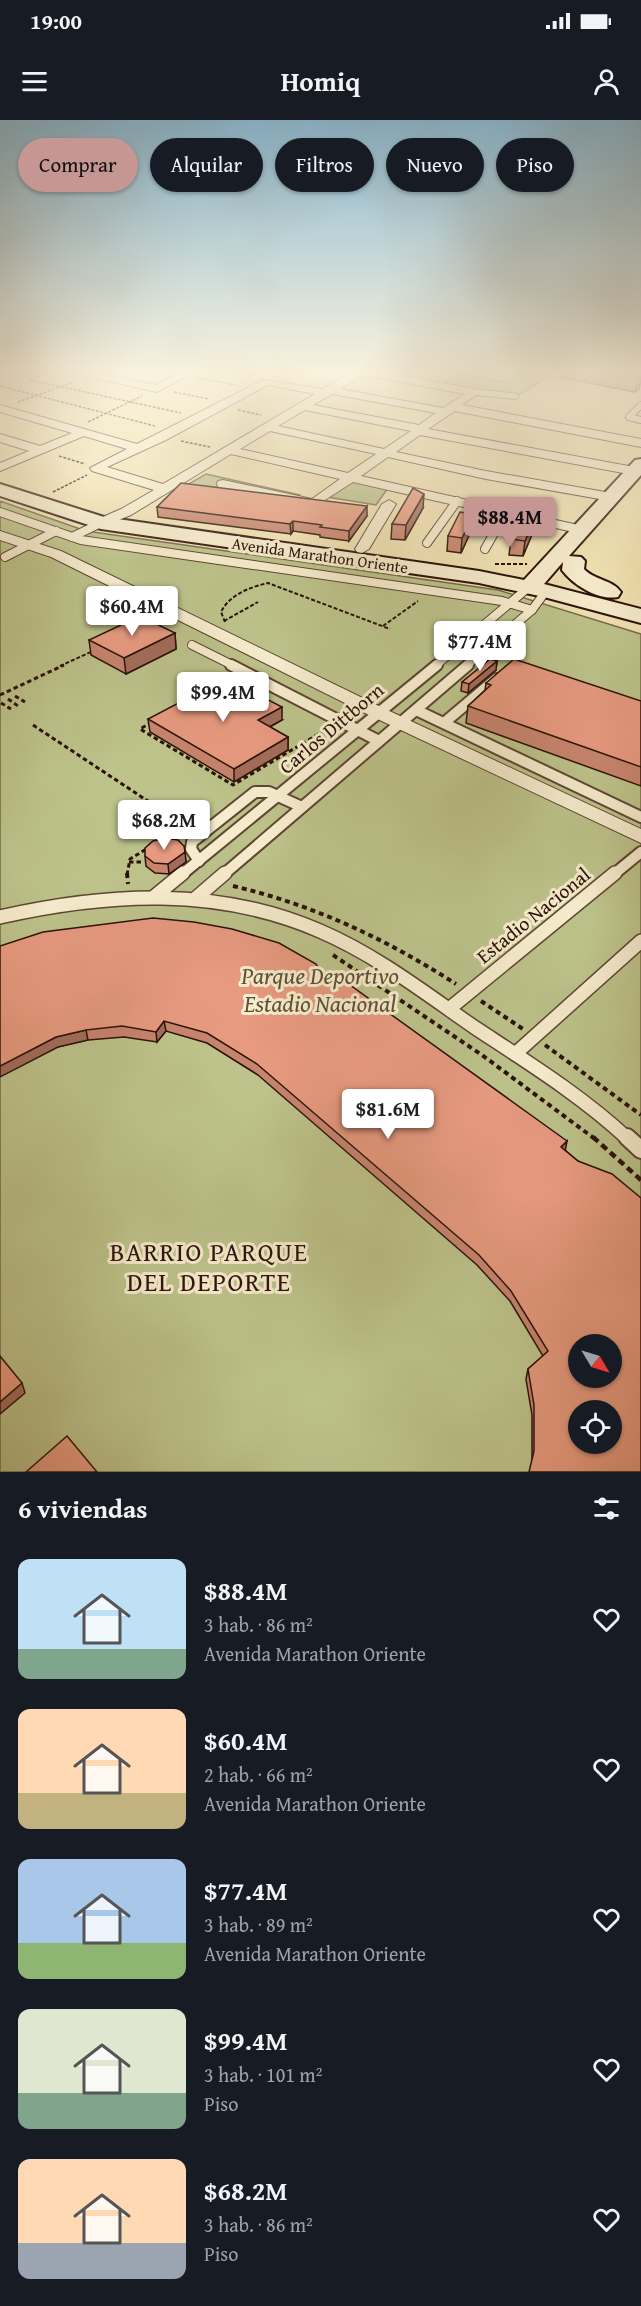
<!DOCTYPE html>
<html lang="es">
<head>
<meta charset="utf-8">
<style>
  :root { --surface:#171b24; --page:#242831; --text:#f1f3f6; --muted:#9ea1a6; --accent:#c59692 }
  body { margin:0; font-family:"Gentium Book Plus",serif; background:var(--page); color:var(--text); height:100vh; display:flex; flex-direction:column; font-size:22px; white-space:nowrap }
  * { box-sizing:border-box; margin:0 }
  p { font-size:20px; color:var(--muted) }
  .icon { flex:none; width:33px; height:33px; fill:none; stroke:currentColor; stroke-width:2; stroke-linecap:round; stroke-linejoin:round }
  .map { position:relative; height:1352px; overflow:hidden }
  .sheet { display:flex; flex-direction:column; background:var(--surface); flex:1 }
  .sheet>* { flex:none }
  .banner { position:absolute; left:18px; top:18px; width:606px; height:54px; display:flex; gap:12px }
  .needle { width:39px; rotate:128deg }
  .tools { position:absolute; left:568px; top:1214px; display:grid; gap:12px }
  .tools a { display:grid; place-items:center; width:54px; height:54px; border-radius:50%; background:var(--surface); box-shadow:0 2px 4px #0004; font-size:30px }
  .price { position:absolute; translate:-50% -51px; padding:0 14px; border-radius:6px; background:#fff; color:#222; font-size:20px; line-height:39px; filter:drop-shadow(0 2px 3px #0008) }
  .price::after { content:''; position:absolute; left:50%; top:36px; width:18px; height:14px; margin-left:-9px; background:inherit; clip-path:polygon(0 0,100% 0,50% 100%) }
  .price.current { background:var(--accent); color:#111 }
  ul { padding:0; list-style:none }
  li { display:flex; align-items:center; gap:18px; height:150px; padding:0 18px }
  li span { display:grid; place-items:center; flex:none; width:168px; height:120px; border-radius:12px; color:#555 }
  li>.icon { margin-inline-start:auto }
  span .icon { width:72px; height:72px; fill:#fffc; stroke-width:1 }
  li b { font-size:26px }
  h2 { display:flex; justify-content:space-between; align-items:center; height:72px; padding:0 18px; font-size:26px }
  .tag { padding:0 21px; border-radius:27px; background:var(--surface); box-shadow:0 2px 4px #0004; font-size:21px; line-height:54px }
  .tag.current { background:var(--accent); color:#111 }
  .status { display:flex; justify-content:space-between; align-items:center; height:42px; padding:0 30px; background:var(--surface); direction:ltr }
  .status svg { height:16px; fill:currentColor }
  header { display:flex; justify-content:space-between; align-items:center; height:78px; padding:0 18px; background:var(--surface); font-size:27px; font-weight:700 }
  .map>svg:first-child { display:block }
  .green { fill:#bdc38b; stroke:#746a4a; stroke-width:1.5; fill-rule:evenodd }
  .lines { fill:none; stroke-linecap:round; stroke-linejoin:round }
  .lane-far4-casing { stroke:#5d4634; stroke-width:8 }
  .lane-far3-casing { stroke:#5d4634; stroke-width:10 }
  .lane-far2-casing { stroke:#5d4634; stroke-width:14 }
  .lane-far1-casing { stroke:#5d4634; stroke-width:16 }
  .lane-casing { stroke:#5d4634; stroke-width:20 }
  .street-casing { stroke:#5d4634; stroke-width:2 }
  .secondary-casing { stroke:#2b1209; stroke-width:4 }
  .path-far4 { stroke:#2b1209; stroke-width:1.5; stroke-dasharray:3 1.5; stroke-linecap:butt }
  .path-far3 { stroke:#2b1209; stroke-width:2; stroke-dasharray:4 2; stroke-linecap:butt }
  .path-far2 { stroke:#2b1209; stroke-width:3; stroke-dasharray:4.5 3; stroke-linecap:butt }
  .path-far1 { stroke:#2b1209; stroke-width:4; stroke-dasharray:5 4; stroke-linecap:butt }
  .path { stroke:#2b1209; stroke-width:4.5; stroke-dasharray:7 4.5; stroke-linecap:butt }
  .lane-far4 { stroke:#f7edce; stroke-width:6 }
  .lane-far3 { stroke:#f7edce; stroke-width:8 }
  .lane-far2 { stroke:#f7edce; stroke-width:10 }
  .lane-far1 { stroke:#f7edce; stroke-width:13 }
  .lane { stroke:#f7edce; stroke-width:16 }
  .street { fill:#f7edce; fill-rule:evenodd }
  .secondary { fill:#f7edce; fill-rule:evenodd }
  .wall { fill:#c7846e; stroke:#2b1209; stroke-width:1.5 }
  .shaded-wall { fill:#a26c5a; stroke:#2b1209; stroke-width:1.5 }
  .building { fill:#e79a80; stroke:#2b1209; stroke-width:1.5; fill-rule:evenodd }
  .labels { text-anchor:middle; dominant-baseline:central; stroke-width:6; stroke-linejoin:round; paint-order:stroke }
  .far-street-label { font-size:16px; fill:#2b1209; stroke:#f7edce }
  .street-label { font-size:20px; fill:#2b1209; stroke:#f7edce }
  .near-park-label { font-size:24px; font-style:italic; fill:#5e5036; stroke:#f7edce }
  .near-neighbourhood-label { font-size:26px; letter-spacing:1.5px; fill:#2b1209; stroke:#f7edce }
</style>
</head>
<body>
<div class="status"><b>19:00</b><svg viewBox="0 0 49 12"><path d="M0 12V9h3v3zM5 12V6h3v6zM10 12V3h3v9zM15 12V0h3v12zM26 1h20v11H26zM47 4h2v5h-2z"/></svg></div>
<header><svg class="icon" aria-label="menu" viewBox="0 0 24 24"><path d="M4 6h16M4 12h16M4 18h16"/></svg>Homiq<svg class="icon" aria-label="person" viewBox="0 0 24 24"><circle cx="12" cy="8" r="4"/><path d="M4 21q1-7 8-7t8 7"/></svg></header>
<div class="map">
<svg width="641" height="1352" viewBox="0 0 641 1352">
  <rect width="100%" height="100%" fill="#f2e3b4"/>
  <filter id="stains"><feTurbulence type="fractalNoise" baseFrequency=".00333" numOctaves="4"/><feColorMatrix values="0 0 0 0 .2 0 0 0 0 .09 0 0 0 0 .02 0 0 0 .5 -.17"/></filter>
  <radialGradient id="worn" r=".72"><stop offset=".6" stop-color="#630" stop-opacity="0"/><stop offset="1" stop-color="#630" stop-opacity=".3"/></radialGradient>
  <!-- green -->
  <g class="green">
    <path d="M527 251H556L513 279 441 264 460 253 509 263Z"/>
    <path d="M206 354 300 375 292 382 180 369Z"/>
    <path d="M351 360 388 368 376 385 327 377Z"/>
    <path d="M0 381 86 411 498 470 641 514V1352H0ZM579 1224H612V1257H579ZM579 1290H612V1323H579Z"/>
  </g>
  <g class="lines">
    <!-- lane-far4 casing -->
    <g class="lane-far4-casing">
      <g id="lane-far4">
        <path d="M641 285 629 297 641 300"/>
        <path d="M456 382 457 380"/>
      </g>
    </g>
    <!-- lane-far3 casing -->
    <g class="lane-far3-casing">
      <g id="lane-far3">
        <path d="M0 392 81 420 502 481 532 490"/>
        <path d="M72 417 101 403"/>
        <path d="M427 423 457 381"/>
        <path d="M485 429 506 392"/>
        <path d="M5 437 56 411"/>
        <path d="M192 525 234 546"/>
        <path d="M435 546 529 467"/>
        <path d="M466 546 532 490 546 471"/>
      </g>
    </g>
    <!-- lane-far2 casing -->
    <g class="lane-far2-casing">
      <g id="lane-far2">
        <path d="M231 545 379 621"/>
        <path d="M416 590 641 697"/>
        <path d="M445 602 496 559"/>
        <path d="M199 741 191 729 192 722 255 672H269L302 687"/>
        <path d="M181 755 437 545"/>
        <path d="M223 755 468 545"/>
        <path d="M613 755 641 732"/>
      </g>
    </g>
    <!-- lane-far1 casing -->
    <g class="lane-far1-casing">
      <g id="lane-far1">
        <path d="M155 776 183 753"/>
        <path d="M196 778 225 753"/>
        <path d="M0 797C107 773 217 766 320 811 376 835 425 873 474 907 527 942 582 976 628 1019"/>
        <path d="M449 889 615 753"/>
        <path d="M515 934 641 821"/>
      </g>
    </g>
    <!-- lane casing -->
    <g class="lane-casing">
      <path id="lane" d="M627 1017 641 1030"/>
    </g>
    <!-- street casing -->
    <g class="street-casing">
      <g id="street">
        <path d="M63 251H86L156 265 182 251H196L157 272Z"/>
        <path d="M353 251H379L474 269 518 274V278L514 279 476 275 462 285 641 319V327L455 291 428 309 634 347 640 351 634 355 420 315 396 332 486 351 611 373 618 377 611 381 486 359 388 337 361 356 587 407 589 410 582 414 353 362 314 387 218 367 217 364 218 361 223 360 312 379 340 359 231 334 131 395 101 407 94 403 96 400 121 389 154 370 92 351 90 348 127 329 84 316 0 351V343L29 331 0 322V314L40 326 72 313 0 292V285L137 324 263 260 323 269ZM363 255 465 274 443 288 340 269ZM268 265 315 274 163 364 107 347 166 320ZM332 274 436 293 419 305 313 285ZM305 290 411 311 384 329 278 306ZM270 311 376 334 348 353 240 329Z"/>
        <path d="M389 380 396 384 369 429 362 433 357 432 355 429 382 384Z"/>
        <path d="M0 411 61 431 383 588 641 709V723L371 596 51 437 0 420Z"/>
      </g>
    </g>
    <!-- secondary casing -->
    <g class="secondary-casing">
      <path id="secondary" d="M641 339V355L569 436 581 437 585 441 584 449C594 460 613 460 621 472L618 477C599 481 573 465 562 450L563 442 544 464 641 489V503L544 477 479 463 101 409 0 376V364L104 397 479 451 524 460 635 340Z"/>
    </g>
    <!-- path-far4 -->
    <g class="path-far4">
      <path d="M51 251 30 260 181 293"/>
      <path d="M239 251 255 254"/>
      <path d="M198 258 235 265"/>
      <path d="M0 266 155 306"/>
      <path d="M174 272 209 279"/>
      <path d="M18 282 74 262"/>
      <path d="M238 290 261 295"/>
      <path d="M88 302 142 276"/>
      <path d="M181 321 210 327"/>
      <path d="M59 336 85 344"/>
      <path d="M53 372 87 355"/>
    </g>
    <!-- path-far3 -->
    <g class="path-far3">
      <path d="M495 444H527"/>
      <path d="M224 501 258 482"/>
      <path d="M225 502 221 492C229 475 250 467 268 463L390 509"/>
      <path d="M383 506 418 481"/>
      <path d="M60 546 93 531"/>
    </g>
    <!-- path-far2 -->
    <g class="path-far2">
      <path d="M0 575 64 545"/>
      <path d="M15 576 25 582"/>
      <path d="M8 579 18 586"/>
      <path d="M1 583 11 589"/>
      <path d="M152 602 140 609 233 665 327 609"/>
      <path d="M33 605 184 705 161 720"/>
      <path d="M129 742H142"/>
      <path d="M127 755 130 739 148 728"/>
    </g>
    <!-- path-far1 -->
    <g class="path-far1">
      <path d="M127 753 128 764"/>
      <path d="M233 766C314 785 386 819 456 864"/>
      <path d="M333 835 482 935 595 1019"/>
      <path d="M481 881 523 909"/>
      <path d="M545 925 641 995"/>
    </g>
    <!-- path -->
    <path class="path" d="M593 1017 641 1060"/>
    <!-- lane-far4 -->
    <use href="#lane-far4" class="lane-far4"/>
    <!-- lane-far3 -->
    <use href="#lane-far3" class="lane-far3"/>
    <!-- lane-far2 -->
    <use href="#lane-far2" class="lane-far2"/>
    <!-- lane-far1 -->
    <use href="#lane-far1" class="lane-far1"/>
    <!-- lane -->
    <use href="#lane" class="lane"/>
    <!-- street -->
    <use href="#street" class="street"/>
    <!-- secondary -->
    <use href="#secondary" class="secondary"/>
  </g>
  <!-- wall -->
  <g class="wall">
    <path d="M560 251H641V259L639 269 635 272 559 257Z"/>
    <path d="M157 387 367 396 349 421 320 417V415L293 411 291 414 158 397Z"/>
    <path d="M423 388 405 420 391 419 392 404Z"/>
    <path d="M472 409 461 433 447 431 448 416Z"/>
    <path d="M533 412 523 436 509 435 511 419Z"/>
    <path d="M175 513 176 529 126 554 91 535 89 520Z"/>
    <path d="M497 541 496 550 468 573 461 571 462 562Z"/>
    <path d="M486 563 641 581V666L466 603 468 586 485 570Z"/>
    <path d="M148 599 282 600 270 607 288 617V630L234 662 150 612Z"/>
    <path d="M184 726 186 742 169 754 155 753 146 746 145 736Z"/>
    <path d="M0 826 324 857 565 1030 578 1041 641 1078 532 1340V1295L526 1259 528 1249 543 1236 510 1181 477 1145 258 955 207 923 166 911 157 922 124 917 88 920 58 927Z"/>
  </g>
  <!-- shaded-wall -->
  <g class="shaded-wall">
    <path d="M641 255 639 269 635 272 638 258Z"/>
    <path d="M424 374 423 388 405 420 406 405Z"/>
    <path d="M367 386V396L349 421V411Z"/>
    <path d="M474 394 472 409 461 433 462 418Z"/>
    <path d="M535 397 533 412 523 436 525 421Z"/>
    <path d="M293 401V411L291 414 290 404Z"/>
    <path d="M175 513 176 529 126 554 124 538Z"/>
    <path d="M497 541 496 550 468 573 469 564Z"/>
    <path d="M282 587V600L258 613V600Z"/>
    <path d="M288 617V630L234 662V649Z"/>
    <path d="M185 732 186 742 169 754 168 744Z"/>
    <path d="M164 901 166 911 157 922 156 912Z"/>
    <path d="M86 910 88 920 58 927 0 957V946L56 917Z"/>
    <path d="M567 1021 565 1032 561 1027Z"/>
    <path d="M22 1263 25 1273 0 1294V1282Z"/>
  </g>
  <!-- building -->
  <g class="building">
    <path d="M602 251H624L641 255 638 258Z"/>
    <path d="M181 363 367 386 349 411 320 407 322 405 293 401 290 404 157 387Z"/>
    <path d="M413 368 424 374 406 405 392 404Z"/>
    <path d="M460 392 474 394 462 418 448 416Z"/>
    <path d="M521 395 535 397 525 421 511 419Z"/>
    <path d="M140 496 175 513 124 538 89 520Z"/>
    <path d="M490 539 497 541 469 564 462 562Z"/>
    <path d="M514 539 641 581V647L468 586 491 565 486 563Z"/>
    <path d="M226 558 282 587 258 600 288 617 234 649 148 599Z"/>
    <path d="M166 718 178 720 184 726 185 732 168 744 154 743 145 736V728L153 721Z"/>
    <path d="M153 798 194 802 232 809 279 823 316 844 324 857 336 865 343 860 567 1021 561 1027 578 1041 612 1054 641 1078V1352H529L534 1331V1285L528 1249 548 1231 511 1171 479 1135 257 944 207 913 164 901 156 912 122 906 86 910 56 917 0 946V826L43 812ZM579 1224H612V1257H579ZM579 1290H612V1323H579Z"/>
    <path d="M0 1236 22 1263 0 1282Z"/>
    <path d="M67 1316 97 1352H26Z"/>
  </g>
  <!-- sky -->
  <linearGradient id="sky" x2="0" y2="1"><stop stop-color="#89b8d2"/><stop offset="0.57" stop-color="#f9f2dd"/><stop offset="1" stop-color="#f9f2dd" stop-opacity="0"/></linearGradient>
  <rect width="641" height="441" fill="url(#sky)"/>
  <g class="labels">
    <!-- far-street labels -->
    <g class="far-street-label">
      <text transform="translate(320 435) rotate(8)">Avenida Marathon Oriente</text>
    </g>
    <!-- street labels -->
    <g class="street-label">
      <text transform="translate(331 608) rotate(-40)">Carlos Dittborn</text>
      <text transform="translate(533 795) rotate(-39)">Estadio Nacional</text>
    </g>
    <!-- near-park labels -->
    <g class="near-park-label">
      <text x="320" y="855">Parque Deportivo<tspan x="320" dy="28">Estadio Nacional</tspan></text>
    </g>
    <!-- near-neighbourhood labels -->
    <g class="near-neighbourhood-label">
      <text x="209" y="1131">BARRIO PARQUE<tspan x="209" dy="30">DEL DEPORTE</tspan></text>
    </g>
  </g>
  <rect width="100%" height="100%" filter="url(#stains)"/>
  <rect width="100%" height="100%" fill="url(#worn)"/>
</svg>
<div class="tools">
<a><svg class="needle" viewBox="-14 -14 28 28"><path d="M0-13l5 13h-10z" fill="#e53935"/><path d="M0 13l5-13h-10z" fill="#9ea1a6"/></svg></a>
<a><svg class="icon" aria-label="locate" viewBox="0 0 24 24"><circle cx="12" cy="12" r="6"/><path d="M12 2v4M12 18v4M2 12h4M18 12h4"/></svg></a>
</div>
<b class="price current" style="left:510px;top:428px">$88.4M</b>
<b class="price" style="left:132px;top:517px">$60.4M</b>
<b class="price" style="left:480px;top:552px">$77.4M</b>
<b class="price" style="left:223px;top:603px">$99.4M</b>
<b class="price" style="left:164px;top:731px">$68.2M</b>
<b class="price" style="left:388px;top:1020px">$81.6M</b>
<div class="banner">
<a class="tag current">Comprar</a>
<a class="tag">Alquilar</a>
<a class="tag">Filtros</a>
<a class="tag">Nuevo</a>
<a class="tag">Piso</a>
</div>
</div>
<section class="sheet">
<h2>6 viviendas<svg class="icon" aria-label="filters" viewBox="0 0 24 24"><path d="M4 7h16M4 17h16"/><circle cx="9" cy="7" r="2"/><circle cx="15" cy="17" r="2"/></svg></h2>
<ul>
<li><span style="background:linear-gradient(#bfe0f5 75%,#7fa58c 0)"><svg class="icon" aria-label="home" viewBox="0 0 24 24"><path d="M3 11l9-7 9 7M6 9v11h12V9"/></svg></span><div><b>$88.4M</b><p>3 hab. · 86 m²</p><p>Avenida Marathon Oriente</p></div><svg class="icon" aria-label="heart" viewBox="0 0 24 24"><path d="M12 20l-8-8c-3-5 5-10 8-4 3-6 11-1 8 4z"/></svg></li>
<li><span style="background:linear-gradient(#ffd9b3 70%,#c2b280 0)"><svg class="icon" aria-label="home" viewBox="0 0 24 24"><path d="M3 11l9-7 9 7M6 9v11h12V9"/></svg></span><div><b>$60.4M</b><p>2 hab. · 66 m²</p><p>Avenida Marathon Oriente</p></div><svg class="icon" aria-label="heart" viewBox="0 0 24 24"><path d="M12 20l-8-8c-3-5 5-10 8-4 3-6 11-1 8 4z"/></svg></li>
<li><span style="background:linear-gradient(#a9c7e8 70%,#8fb573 0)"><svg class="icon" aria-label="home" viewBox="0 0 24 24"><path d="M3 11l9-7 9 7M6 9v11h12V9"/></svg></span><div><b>$77.4M</b><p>3 hab. · 89 m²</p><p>Avenida Marathon Oriente</p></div><svg class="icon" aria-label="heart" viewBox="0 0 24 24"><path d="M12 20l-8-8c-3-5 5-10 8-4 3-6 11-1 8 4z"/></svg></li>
<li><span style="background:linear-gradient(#dfe7d0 70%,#7fa58c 0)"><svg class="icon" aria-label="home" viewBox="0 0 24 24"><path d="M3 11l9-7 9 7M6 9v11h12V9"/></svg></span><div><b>$99.4M</b><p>3 hab. · 101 m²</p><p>Piso</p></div><svg class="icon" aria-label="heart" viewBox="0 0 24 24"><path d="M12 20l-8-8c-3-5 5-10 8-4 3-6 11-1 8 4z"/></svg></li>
<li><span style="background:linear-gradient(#ffd9b3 70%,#9aa5b1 0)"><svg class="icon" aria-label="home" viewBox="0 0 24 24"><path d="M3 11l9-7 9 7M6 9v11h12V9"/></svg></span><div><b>$68.2M</b><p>3 hab. · 86 m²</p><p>Piso</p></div><svg class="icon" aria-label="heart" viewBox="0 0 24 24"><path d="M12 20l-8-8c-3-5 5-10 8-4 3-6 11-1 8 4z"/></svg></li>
</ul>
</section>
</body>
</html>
